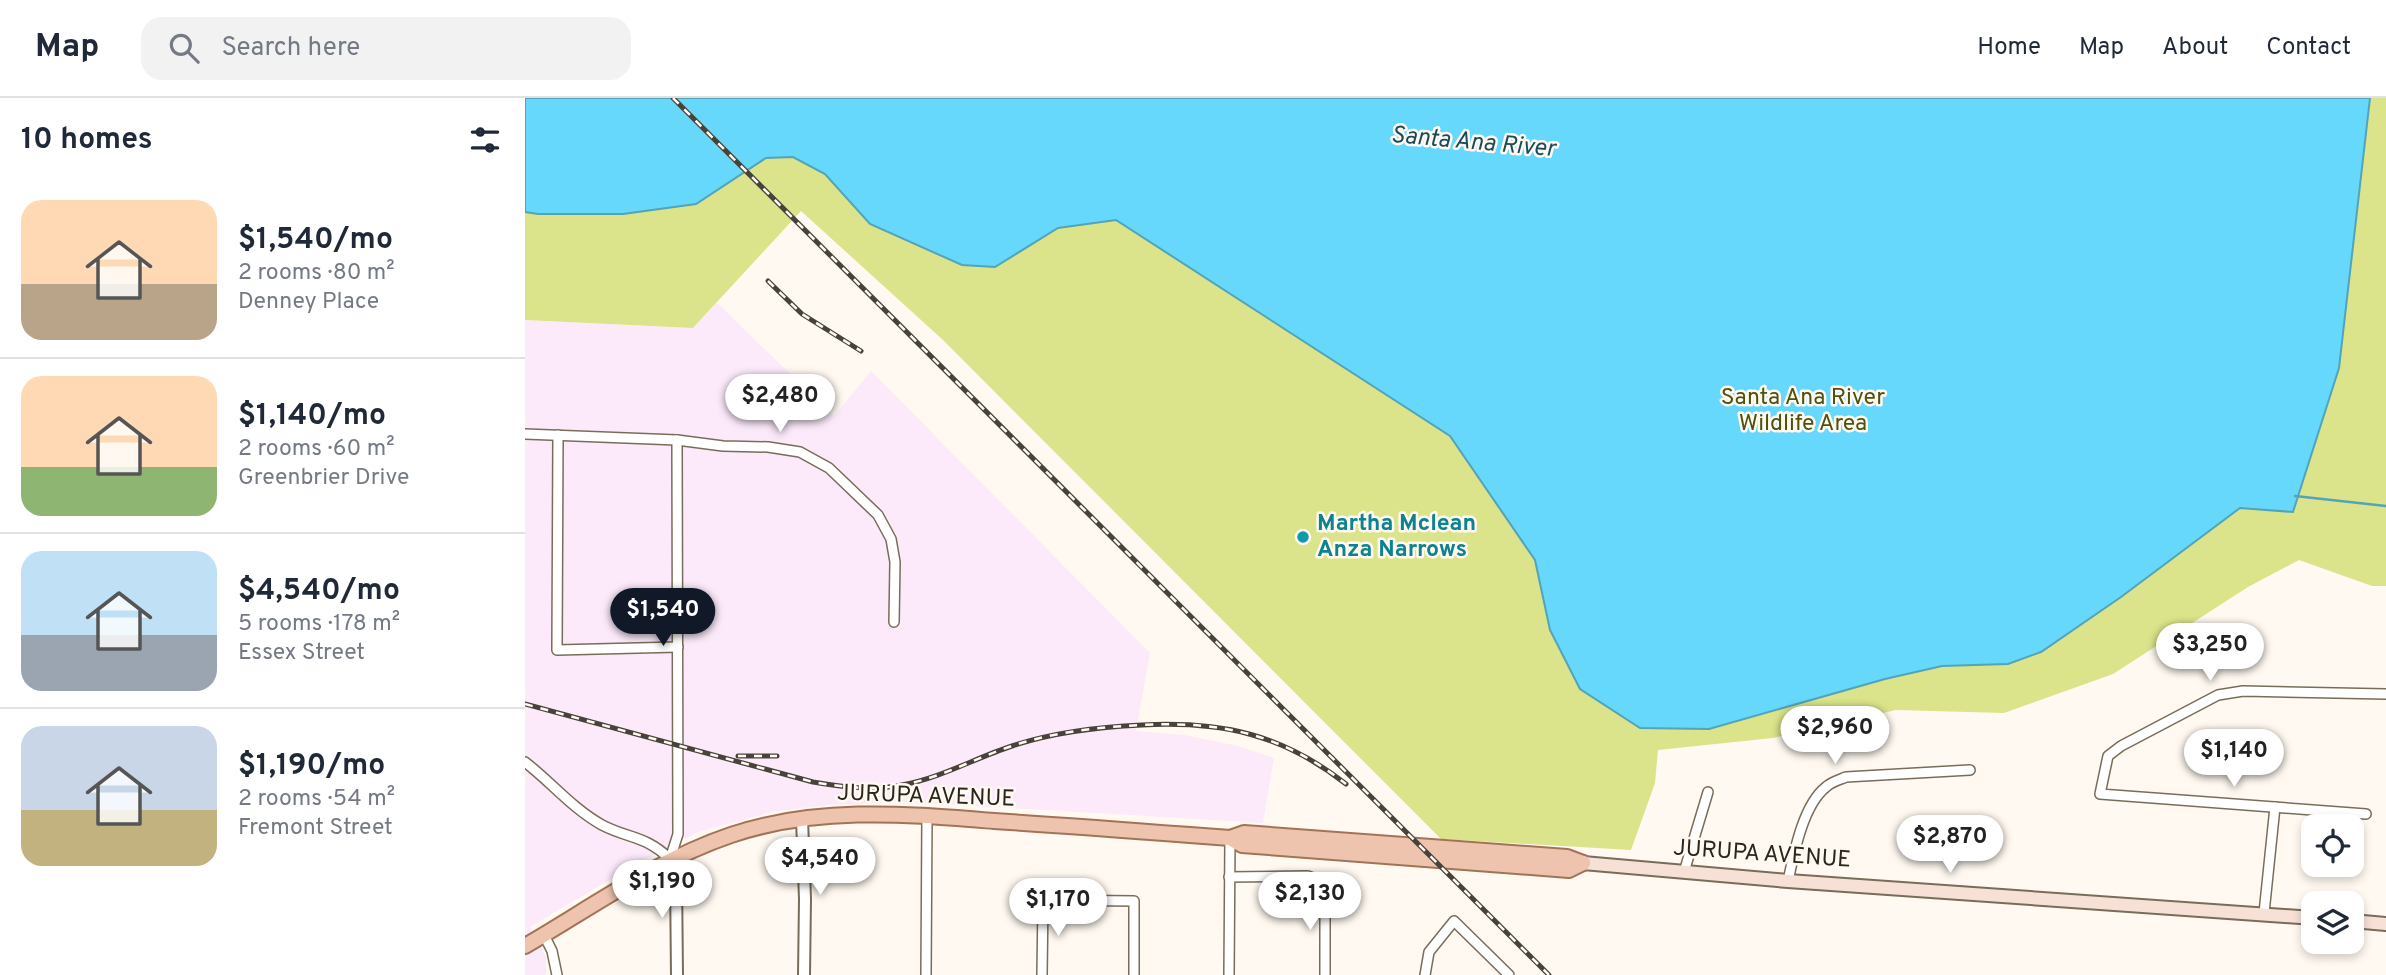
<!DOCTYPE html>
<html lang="en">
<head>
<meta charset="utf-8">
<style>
  :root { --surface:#fff; --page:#f2f2f3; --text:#1f2937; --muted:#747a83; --line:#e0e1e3; --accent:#111827 }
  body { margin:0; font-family:Overpass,sans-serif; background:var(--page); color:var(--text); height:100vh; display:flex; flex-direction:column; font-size:26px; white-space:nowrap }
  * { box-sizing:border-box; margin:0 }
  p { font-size:23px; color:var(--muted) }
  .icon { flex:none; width:38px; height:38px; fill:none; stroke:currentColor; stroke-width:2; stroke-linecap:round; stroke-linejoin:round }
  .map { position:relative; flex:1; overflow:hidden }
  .sheet { display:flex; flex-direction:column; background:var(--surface); width:525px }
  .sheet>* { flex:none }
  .buttons { position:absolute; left:1776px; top:716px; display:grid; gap:14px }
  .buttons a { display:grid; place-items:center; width:63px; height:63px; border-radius:14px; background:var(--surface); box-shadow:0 4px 10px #0003; font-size:35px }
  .price { position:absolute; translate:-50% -60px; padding:0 16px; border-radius:24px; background:#fff; color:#222; font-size:23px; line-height:46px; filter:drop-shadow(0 2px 4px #0008) }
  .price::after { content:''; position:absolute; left:50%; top:42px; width:21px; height:16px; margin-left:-10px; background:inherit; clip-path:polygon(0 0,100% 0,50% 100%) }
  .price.current { background:var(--accent); color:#fff }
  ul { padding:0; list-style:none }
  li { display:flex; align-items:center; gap:21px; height:175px; padding:0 21px }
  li+li { border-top:2px solid var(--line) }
  li span { display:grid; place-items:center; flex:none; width:196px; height:140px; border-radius:21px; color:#555 }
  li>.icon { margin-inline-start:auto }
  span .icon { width:84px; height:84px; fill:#fffc; stroke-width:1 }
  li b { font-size:30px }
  h2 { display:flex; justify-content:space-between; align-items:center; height:84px; padding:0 21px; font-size:30px }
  header { display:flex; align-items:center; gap:42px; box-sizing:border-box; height:98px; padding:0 35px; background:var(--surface); border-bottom:2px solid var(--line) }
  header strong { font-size:33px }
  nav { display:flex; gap:38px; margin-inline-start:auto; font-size:24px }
  .search { width:490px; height:63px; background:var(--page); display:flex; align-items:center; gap:18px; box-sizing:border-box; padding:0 24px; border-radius:21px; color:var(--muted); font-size:26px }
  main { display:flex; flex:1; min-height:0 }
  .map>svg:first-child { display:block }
  .industrial { fill:#fceafb }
  .green { fill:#dbe48a }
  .water { fill:#65d8fc; stroke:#53a3b9; stroke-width:2 }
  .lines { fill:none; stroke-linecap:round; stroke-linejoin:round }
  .stream { stroke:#53a3b9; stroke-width:2.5 }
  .minor-casing { stroke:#786d5a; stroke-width:12 }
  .tertiary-casing { stroke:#786d5a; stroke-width:14 }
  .secondary-casing { stroke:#786d5a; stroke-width:16 }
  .primary-casing { stroke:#a27358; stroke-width:18 }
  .minor { stroke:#fff; stroke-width:9 }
  .tertiary { stroke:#fff; stroke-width:10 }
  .secondary { stroke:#f7e1d6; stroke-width:12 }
  .primary { stroke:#eec4ae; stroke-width:14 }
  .rail-casing { stroke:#47433a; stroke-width:5 }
  .rail { stroke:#fff9f1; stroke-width:2.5; stroke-dasharray:8; stroke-linecap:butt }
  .culture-dot { fill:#0f9aa8; stroke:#fff9f1; stroke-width:2.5 }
  .labels { text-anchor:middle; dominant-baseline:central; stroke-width:5; stroke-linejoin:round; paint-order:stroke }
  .park-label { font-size:23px; fill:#4e520e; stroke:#fff9f1 }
  .culture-label { font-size:23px; font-weight:bold; fill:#0d838f; stroke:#fff9f1; text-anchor:start }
  .street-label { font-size:23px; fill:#2a261d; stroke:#fff9f1 }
  .water-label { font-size:24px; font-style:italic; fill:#194b5a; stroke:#fff9f1 }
</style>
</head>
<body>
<header>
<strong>Map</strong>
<div class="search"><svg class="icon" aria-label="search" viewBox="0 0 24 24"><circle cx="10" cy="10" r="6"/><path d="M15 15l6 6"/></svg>Search here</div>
<nav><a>Home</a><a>Map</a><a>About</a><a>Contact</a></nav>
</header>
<main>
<section class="sheet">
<h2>10 homes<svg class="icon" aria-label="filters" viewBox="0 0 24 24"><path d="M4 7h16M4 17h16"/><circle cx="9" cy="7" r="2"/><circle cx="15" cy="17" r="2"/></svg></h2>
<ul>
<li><span style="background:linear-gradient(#ffd9b3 60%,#b9a48a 0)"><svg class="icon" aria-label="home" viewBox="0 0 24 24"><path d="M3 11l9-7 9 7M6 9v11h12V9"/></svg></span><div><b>$1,540/mo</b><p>2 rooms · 80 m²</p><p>Denney Place</p></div></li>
<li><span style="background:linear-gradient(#ffd9b3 65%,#8fb573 0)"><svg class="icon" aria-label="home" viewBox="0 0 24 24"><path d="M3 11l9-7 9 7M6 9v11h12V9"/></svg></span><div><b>$1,140/mo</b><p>2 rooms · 60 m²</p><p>Greenbrier Drive</p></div></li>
<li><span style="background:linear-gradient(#bfe0f5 60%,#9aa5b1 0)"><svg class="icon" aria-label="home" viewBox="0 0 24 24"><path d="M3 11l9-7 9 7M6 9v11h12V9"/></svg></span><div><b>$4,540/mo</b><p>5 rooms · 178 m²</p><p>Essex Street</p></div></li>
<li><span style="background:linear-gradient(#c9d6e8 60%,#c2b280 0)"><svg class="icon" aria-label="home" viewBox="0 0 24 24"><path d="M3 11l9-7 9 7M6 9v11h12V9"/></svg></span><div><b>$1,190/mo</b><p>2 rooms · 54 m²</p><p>Fremont Street</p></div></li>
</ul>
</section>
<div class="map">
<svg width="1861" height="877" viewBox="0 0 1861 877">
  <rect width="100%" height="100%" fill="#fff9f1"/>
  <!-- industrial -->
  <path class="industrial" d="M192 205 309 318 346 273 625 555 611 633 660 637 713 648 749 660 738 725 384 704 304 707 250 713 173 734 111 766 5 829 21 859V877H0V222L168 230Z"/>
  <!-- green -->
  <path class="green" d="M0 0H1861V488H1847L1774 462 1723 489 1588 576 1479 615 1371 612 1248 640 1133 652 1130 685 1106 752 916 741 418 242 276 113 168 230 0 222Z"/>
  <!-- water -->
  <path class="water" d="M0 0H1845L1814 270 1768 414 1715 410 1596 499 1516 554 1483 566 1417 568 1360 581 1184 631 1115 630 1055 591 1025 532 1010 462 925 338 591 122 533 130 470 169 437 167 345 126 300 76 268 59 241 60 171 106 98 116H13L0 114Z"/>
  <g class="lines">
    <!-- stream -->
    <path class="stream" d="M1770 398 1861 408"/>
    <!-- minor casing -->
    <g class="minor-casing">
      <g id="minor">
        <path d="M0 336 152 342 198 348 243 349 275 354 304 370 353 417 366 441 370 464 369 524"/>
        <path d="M33 337 32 552 153 549"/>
        <path d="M0 664C26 684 48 711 77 727 104 741 120 737 145 761L153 736 152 342"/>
        <path d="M1841 716 1575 696 1583 658 1596 648 1693 597 1718 593 1861 596"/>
        <path d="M1159 774 1183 694"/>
        <path d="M704 779 783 778 796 783 800 790V877"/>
        <path d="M1263 783C1269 755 1278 707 1301 689 1306 684 1314 682 1321 679L1445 672"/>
        <path d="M1739 815 1750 709"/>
        <path d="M19 837 27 853 32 877"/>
        <path d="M401 877 402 718"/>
        <path d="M517 877 518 802 609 803V877"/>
        <path d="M704 877 705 740"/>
        <path d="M900 877 904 854 929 823 984 877"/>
      </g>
    </g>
    <!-- tertiary casing -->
    <g class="tertiary-casing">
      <g id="tertiary">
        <path d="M277 721 280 801 279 877"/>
        <path d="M145 761 151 779 152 877"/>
      </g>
    </g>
    <!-- secondary casing -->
    <g class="secondary-casing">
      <g id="secondary">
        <path d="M1058 765 1263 783 1788 820"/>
        <path d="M1827 823 1861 826"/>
      </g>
    </g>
    <!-- primary casing -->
    <g class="primary-casing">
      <g id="primary">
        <path d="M705 740 719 735 1042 759 1058 765"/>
        <path d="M0 848C67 809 132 762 206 737 292 708 380 716 469 723 534 727 600 732 665 737L705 740 717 747 1044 772 1058 765"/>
      </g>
    </g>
    <!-- minor -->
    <use href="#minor" class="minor"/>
    <!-- tertiary -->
    <use href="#tertiary" class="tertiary"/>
    <!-- secondary -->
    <use href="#secondary" class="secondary"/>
    <!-- primary -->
    <use href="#primary" class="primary"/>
    <!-- rail casing -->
    <g class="rail-casing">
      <g id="rail">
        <path d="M148 0 1024 877"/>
        <path d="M243 183 277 216 336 253"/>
        <path d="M0 606 288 684C318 689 347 693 377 687 416 680 450 660 487 648 529 634 573 629 617 627 697 623 757 636 821 686"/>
        <path d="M213 658H252"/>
      </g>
    </g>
    <!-- rail -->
    <use href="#rail" class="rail"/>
  </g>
  <!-- markers -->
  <circle class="culture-dot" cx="778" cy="439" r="7"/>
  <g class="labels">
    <!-- park labels -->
    <g class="park-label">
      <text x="1278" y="300">Santa Ana River<tspan x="1278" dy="26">Wildlife Area</tspan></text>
    </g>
    <!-- culture labels -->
    <g class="culture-label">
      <text x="792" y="426">Martha Mclean<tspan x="792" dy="26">Anza Narrows</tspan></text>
    </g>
    <!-- street labels -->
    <g class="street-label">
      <text transform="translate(401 699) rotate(2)">JURUPA AVENUE</text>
      <text transform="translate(1237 757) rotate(4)">JURUPA AVENUE</text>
    </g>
    <!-- water labels -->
    <g class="water-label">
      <text transform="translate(948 45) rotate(5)">Santa Ana River</text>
    </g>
  </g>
</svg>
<div class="buttons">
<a><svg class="icon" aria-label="locate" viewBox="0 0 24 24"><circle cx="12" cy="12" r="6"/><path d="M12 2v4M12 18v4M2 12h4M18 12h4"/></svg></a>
<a><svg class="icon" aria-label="layers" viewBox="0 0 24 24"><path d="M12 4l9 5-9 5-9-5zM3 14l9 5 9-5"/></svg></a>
</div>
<b class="price" style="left:255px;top:336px">$2,480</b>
<b class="price current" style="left:138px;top:550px">$1,540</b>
<b class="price" style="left:1685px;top:585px">$3,250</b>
<b class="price" style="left:1310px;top:668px">$2,960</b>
<b class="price" style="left:1709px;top:691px">$1,140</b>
<b class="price" style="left:1425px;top:777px">$2,870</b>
<b class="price" style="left:295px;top:799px">$4,540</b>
<b class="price" style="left:137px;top:822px">$1,190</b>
<b class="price" style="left:785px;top:834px">$2,130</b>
<b class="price" style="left:533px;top:840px">$1,170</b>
</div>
</main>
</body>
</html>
